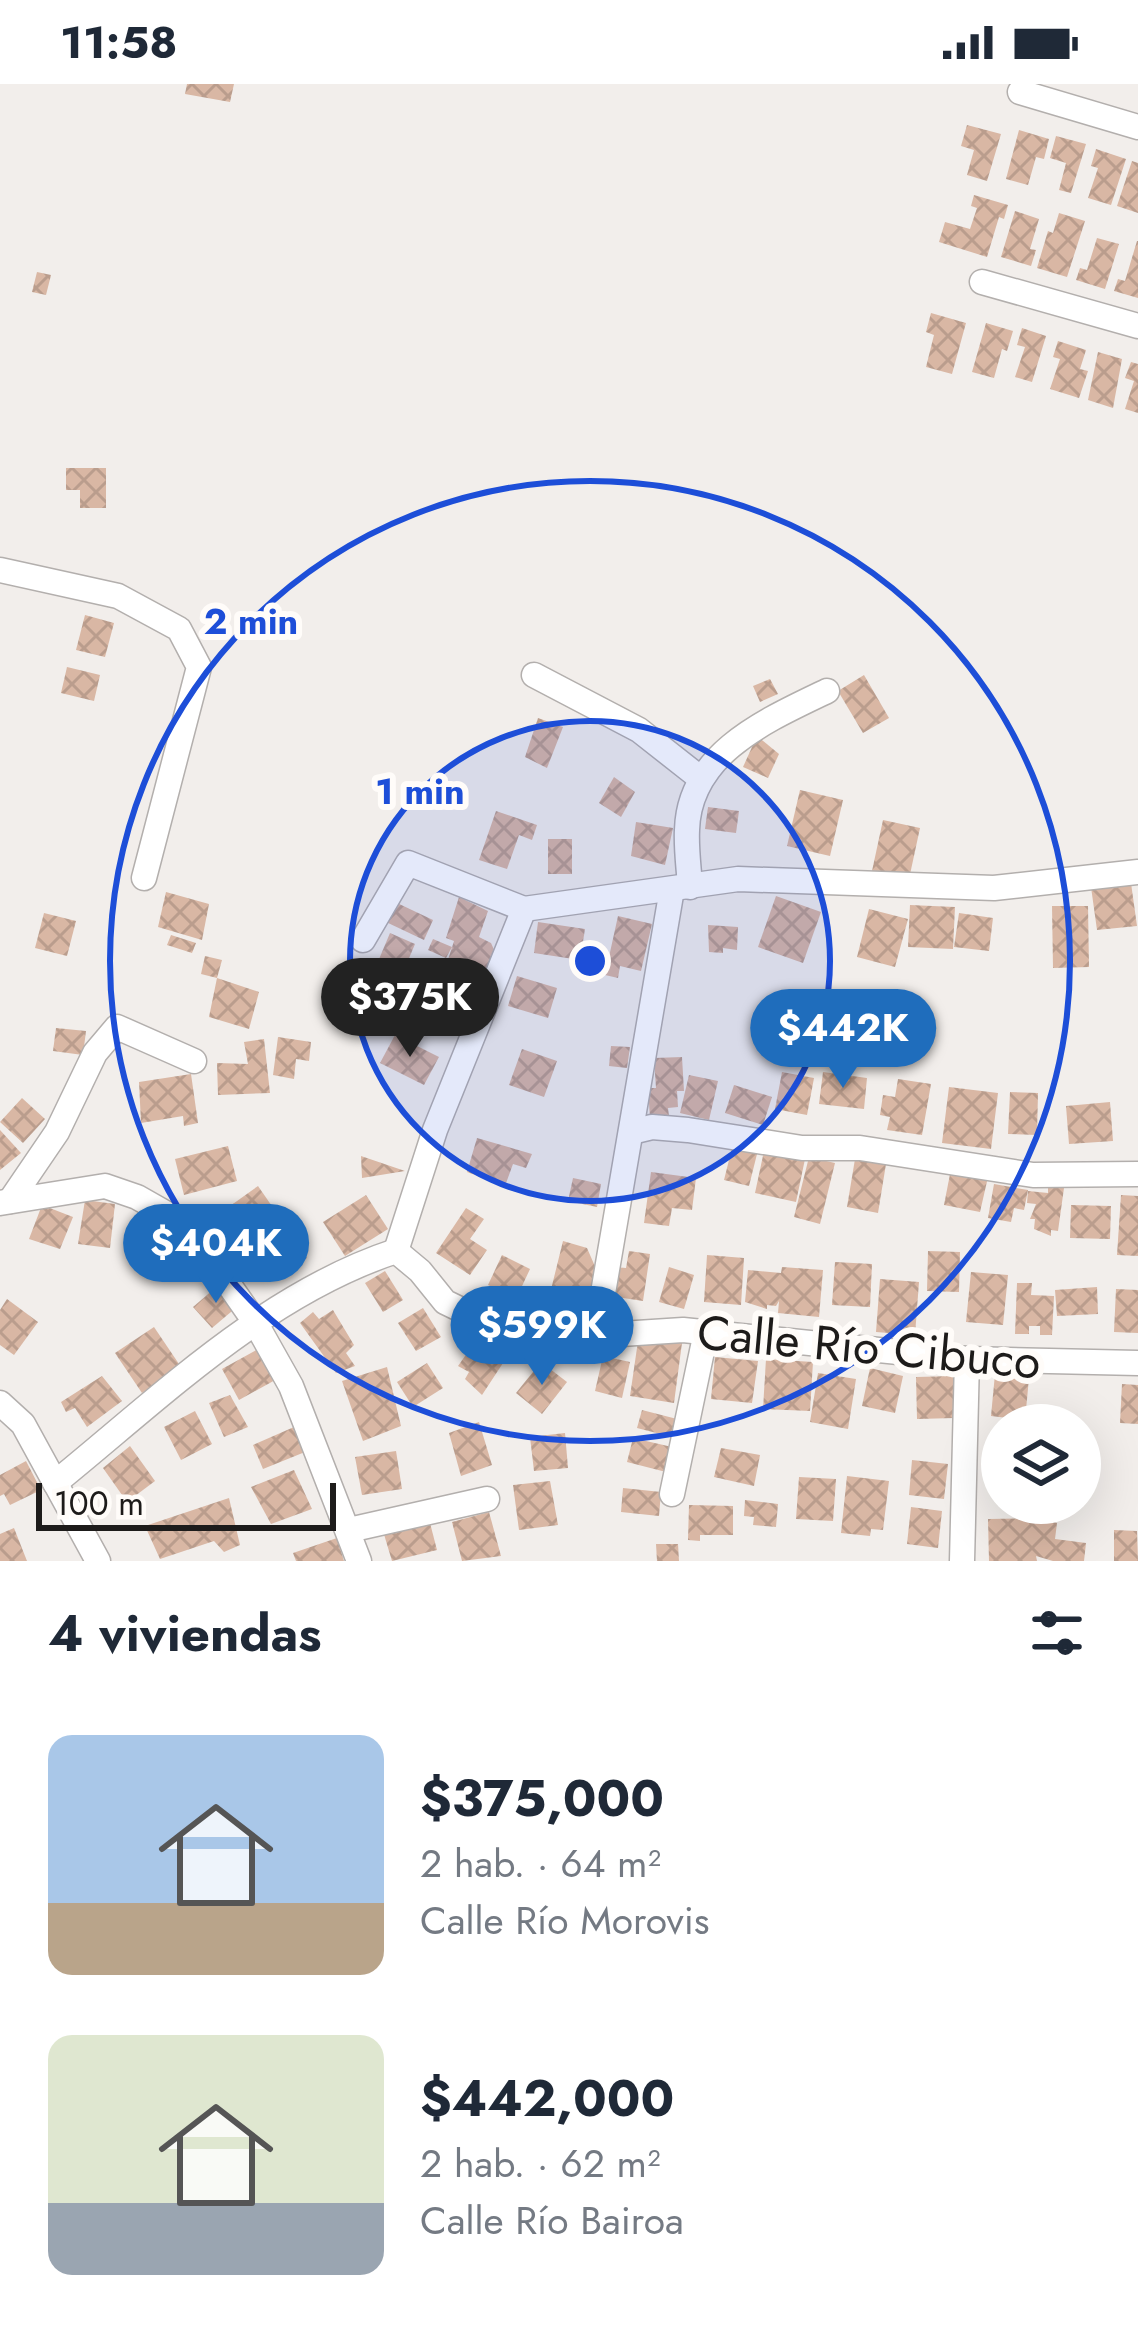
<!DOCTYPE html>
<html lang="es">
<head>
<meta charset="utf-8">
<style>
  :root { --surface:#fff; --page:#f6f6f7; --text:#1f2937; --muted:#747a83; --accent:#1f6dbc }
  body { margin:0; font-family:Jost,sans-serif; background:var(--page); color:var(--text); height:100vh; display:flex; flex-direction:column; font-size:45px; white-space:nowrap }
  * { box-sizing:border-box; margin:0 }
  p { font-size:39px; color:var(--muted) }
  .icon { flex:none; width:66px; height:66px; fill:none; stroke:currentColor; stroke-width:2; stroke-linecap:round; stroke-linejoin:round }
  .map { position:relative; height:1477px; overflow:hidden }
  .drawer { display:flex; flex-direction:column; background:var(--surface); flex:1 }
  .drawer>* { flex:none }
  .controls { position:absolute; left:981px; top:1320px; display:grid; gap:24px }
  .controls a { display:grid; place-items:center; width:120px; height:120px; border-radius:50%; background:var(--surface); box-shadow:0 12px 48px #0002; font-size:60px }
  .scale { position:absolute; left:36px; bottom:30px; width:300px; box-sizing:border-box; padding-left:12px; border:6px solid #1d1b1a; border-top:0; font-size:33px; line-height:42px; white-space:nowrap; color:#1d1b1a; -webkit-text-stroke:9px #fffcf9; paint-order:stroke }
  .price { position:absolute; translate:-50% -102px; padding:0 27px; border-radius:42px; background:var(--accent); color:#fff; font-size:39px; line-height:78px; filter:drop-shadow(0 3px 6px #0008) }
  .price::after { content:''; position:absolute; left:50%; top:72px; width:36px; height:27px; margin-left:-18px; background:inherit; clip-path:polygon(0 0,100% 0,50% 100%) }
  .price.on { background:#222; color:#fff }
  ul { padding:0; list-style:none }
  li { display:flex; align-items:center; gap:36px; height:300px; padding:0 48px }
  li span { display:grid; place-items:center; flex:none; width:336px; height:240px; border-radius:24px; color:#555 }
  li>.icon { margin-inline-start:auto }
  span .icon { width:144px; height:144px; fill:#fffc; stroke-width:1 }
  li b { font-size:51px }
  h2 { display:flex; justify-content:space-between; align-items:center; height:144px; padding:0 48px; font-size:51px }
  .status { display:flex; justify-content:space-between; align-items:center; height:84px; padding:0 60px; background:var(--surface); direction:ltr }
  .status svg { height:33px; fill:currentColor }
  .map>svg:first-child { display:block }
  .building { fill:url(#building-cross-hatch) }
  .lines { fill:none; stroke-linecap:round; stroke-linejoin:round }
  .street-casing { stroke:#b3afad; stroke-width:27 }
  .street { stroke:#fff; stroke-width:24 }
  .ring { fill:none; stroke:#1d4ed8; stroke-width:6 }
  .labels { text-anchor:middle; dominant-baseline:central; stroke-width:12; stroke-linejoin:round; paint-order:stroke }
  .street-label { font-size:48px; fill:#1d1b1a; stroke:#fffcf9 }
  .centre { fill:#1d4ed8; stroke:#fffcf9; stroke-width:6 }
  .ring-label { font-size:36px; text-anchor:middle; font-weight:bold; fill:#1d4ed8; stroke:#fffcf9; stroke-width:12; stroke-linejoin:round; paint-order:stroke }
</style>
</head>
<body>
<div class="status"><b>11:58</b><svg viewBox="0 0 49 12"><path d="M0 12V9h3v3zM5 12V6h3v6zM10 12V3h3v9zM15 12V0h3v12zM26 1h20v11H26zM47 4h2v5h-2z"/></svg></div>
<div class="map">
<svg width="1138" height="1477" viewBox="0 0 1138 1477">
  <defs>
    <pattern id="building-cross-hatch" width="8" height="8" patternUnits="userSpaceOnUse" patternTransform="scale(3)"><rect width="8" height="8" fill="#d9b7a4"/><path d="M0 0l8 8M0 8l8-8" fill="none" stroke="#ba9d8d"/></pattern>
  </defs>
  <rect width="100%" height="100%" fill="#f2eeeb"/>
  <!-- building -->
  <g class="building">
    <path d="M187 0H234L230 18 185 10Z"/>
    <path d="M967 41 1001 50 987 97 967 91 974 66 961 62Z"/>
    <path d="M1019 46 1049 55 1044 75 1036 73 1028 101 1006 95Z"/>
    <path d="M1056 52 1086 60 1071 109 1059 106 1066 79 1050 74Z"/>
    <path d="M1096 65 1126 75 1111 121 1088 114 1098 84 1091 82Z"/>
    <path d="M1132 77 1138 79V129L1117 122Z"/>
    <path d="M974 111 1008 121 1004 135 999 133 987 173 939 158 945 138 970 145 977 124 971 122Z"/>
    <path d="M1015 127 1039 135 1030 165 1036 166 1031 182 1001 173Z"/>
    <path d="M1059 129 1085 137 1067 193 1037 184 1048 147 1053 149Z"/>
    <path d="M1097 154 1119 160 1105 205 1076 196 1080 184 1087 186Z"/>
    <path d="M1137 157H1138V214L1114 207 1118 195 1125 197Z"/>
    <path d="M37 188 51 191 46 211 32 208Z"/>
    <path d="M931 229 966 239 952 290 926 283 934 251 926 248Z"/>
    <path d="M986 239 1013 247 1007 267 1002 265 994 294 972 288Z"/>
    <path d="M1022 244 1046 252 1032 298 1015 293 1025 263 1017 261Z"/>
    <path d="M1058 257 1086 266 1080 285 1088 287 1079 314 1050 305 1060 275 1053 273Z"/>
    <path d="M1098 268 1122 275 1113 324 1088 316Z"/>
    <path d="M1131 278 1138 280V329L1125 325 1134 297 1125 294Z"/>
    <path d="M66 384H106V424H80V406H66Z"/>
    <path d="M85 531 114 539 105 573 76 566Z"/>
    <path d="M67 583 100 591 94 617 61 609Z"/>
    <path d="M864 591 889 634 863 649 838 607Z"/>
    <path d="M770 595 778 610 760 618 753 602Z"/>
    <path d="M538 634 563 643 547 684 525 673Z"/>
    <path d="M757 652 779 670 768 694 743 683Z"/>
    <path d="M614 693 635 708 621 733 599 719Z"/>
    <path d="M800 706 843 716 830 772 787 762Z"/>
    <path d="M708 723 739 727 736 749 705 745Z"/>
    <path d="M496 727 537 741 532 756 519 751 507 785 479 776Z"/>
    <path d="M883 736 920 744 909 795 872 787Z"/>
    <path d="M636 738 673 744 665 781 631 772Z"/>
    <rect x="548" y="755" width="24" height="35"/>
    <path d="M1131 799 1137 842 1097 846 1091 803Z"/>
    <path d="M166 808 209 820 202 856 158 843Z"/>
    <path d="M776 812 821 828 803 879 758 863Z"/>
    <path d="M459 813 488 827 479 853 491 859 495 868 485 895 446 882 454 857 446 854Z"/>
    <path d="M395 818 433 836 424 856 386 838Z"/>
    <path d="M910 821 955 823 953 865 908 863Z"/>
    <path d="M1052 822H1088L1089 883 1053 884Z"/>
    <path d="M869 825 908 835 895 883 857 873Z"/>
    <path d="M44 829 76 837 67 872 35 864Z"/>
    <path d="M959 829 993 834 989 867 954 863Z"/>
    <path d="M618 832 652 840 641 887 620 882 618 894 605 891Z"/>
    <path d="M538 838 585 845 580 876 534 869Z"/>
    <path d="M708 841 738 843 737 866 723 864V869L709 868Z"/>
    <path d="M390 849 415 860 402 891 377 880Z"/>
    <path d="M171 851 196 859 192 869 167 861Z"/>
    <path d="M433 855 452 863 446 874 428 866Z"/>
    <path d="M205 872 222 876 217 894 201 890Z"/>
    <path d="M517 892 557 904 548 934 508 922Z"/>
    <path d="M217 894 259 908 249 945 209 933Z"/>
    <path d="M353 903 371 918 360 932 342 917Z"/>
    <path d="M422 917 460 929 451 950 415 936Z"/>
    <path d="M56 944 86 947 83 971 53 967Z"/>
    <path d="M395 951 439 973 424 1001 380 979Z"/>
    <path d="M278 953 311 958 309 977 296 975 294 995 273 991Z"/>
    <path d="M264 955 270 1009 218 1011 217 979 248 980 244 958Z"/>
    <path d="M611 962 630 963 627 984 609 982Z"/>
    <path d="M522 965 557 977 544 1013 509 1001Z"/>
    <path d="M682 973 684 1007H677L678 1023 668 1024 669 1032 650 1034 648 1004H656L654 974Z"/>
    <path d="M782 988 814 994 807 1031 775 1025Z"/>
    <path d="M823 988 867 994 864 1025 819 1020Z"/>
    <path d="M191 990 198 1039 184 1042 183 1032 141 1039 139 998Z"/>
    <path d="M689 991 718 997 709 1036 680 1029Z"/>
    <path d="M898 995 931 1000 922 1051 887 1046 890 1033 880 1031 883 1011 895 1013Z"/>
    <path d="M734 1001 772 1013 763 1041 725 1029Z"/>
    <path d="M949 1003 998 1009 991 1065 942 1059Z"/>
    <path d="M1010 1008 1038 1009 1037 1051 1008 1050Z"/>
    <path d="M22 1014 45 1035 23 1059 0 1038Z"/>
    <path d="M1110 1018 1113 1057 1069 1060 1066 1022Z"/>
    <path d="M0 1046 21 1069 0 1086Z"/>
    <path d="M477 1054 532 1070 526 1084 513 1080 505 1102 467 1088Z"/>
    <path d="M228 1062 237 1097 184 1111 175 1075Z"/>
    <path d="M732 1064 757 1070 749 1102 724 1096Z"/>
    <path d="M764 1067 805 1075 796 1118 755 1109Z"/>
    <path d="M361 1072 405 1087 362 1094Z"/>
    <path d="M809 1073 835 1079 820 1140 794 1133Z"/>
    <path d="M855 1075 886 1080 878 1129 847 1123Z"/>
    <path d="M951 1085 988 1093 980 1128 944 1121Z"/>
    <path d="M651 1088 696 1094 692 1126 672 1124 669 1142 644 1139Z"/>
    <path d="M573 1094 601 1100 597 1123 568 1117Z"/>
    <path d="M994 1100 1028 1106 1024 1126 1014 1124 1011 1138 988 1134Z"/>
    <path d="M258 1102 276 1128 241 1152 223 1127Z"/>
    <path d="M1048 1103 1064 1104 1058 1147 1051 1146V1152L1034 1145 1035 1135H1030L1036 1120 1027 1119 1028 1107 1048 1109Z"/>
    <path d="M366 1111 388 1145 345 1172 323 1138Z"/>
    <path d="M1121 1111 1138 1112V1172L1117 1171Z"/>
    <path d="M85 1116 115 1120 110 1164 78 1160Z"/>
    <path d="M42 1121 73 1133 60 1165 29 1155Z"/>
    <path d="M1071 1121 1111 1122 1110 1155 1070 1154Z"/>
    <path d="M466 1124 484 1135 470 1155 487 1166 470 1191 436 1169Z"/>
    <path d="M288 1146 307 1174 277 1194 258 1165Z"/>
    <path d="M178 1152 196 1173 168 1196 150 1176Z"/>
    <path d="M563 1157 587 1164 597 1187 587 1237 555 1232 553 1239 543 1238Z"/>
    <path d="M629 1167 650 1170 643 1217 610 1212 615 1183 626 1184Z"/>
    <path d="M928 1167 960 1168 959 1208 927 1207Z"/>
    <path d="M502 1171 530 1185 516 1215 488 1201Z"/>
    <path d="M707 1171 744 1174 741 1221 704 1218Z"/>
    <path d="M835 1178 872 1180 870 1223 832 1221Z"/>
    <path d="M669 1183 694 1191 684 1225 659 1218Z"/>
    <path d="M782 1183 823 1186 819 1233 778 1229 779 1217 776 1222 767 1221V1225L745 1218 748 1186 781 1189Z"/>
    <path d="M385 1187 403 1216 383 1228 365 1199Z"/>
    <path d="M971 1188 1008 1191 1003 1241 966 1238Z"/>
    <path d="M880 1195 919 1198 915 1251 876 1248Z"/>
    <path d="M1017 1199H1032L1031 1211 1054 1212 1052 1251H1040V1242H1029V1250H1015Z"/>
    <path d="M220 1200 238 1222 212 1244 193 1223Z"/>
    <path d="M1097 1203 1098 1230 1057 1232 1055 1206Z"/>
    <path d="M1116 1205 1138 1206V1249L1114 1248Z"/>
    <path d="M7 1215 38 1238 14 1271 0 1261V1226Z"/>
    <path d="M423 1224 441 1253 416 1267 398 1239Z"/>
    <path d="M333 1226 354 1261 346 1269 355 1282 336 1289 300 1239 313 1228 319 1235Z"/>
    <path d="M154 1243 181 1283 142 1309 115 1269Z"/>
    <path d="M477 1255 505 1276 482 1311 465 1295 469 1288 458 1282Z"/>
    <path d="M638 1257 682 1259 674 1319 630 1312Z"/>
    <path d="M260 1264 277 1295 239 1316 222 1285Z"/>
    <path d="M603 1272 630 1278 622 1314 595 1307Z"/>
    <path d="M715 1273 758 1277 752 1319 711 1315Z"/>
    <path d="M766 1275 813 1278 810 1327 763 1325Z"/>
    <path d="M541 1278 567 1298 542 1330 516 1309Z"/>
    <path d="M427 1279 443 1304 413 1323 397 1298Z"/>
    <path d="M387 1283 401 1342 363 1357 342 1297Z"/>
    <path d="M870 1284 903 1292 895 1329 862 1322Z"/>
    <path d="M818 1289 856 1295 848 1345 810 1338Z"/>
    <path d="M995 1290 1029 1294 1025 1336 991 1332Z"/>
    <path d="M102 1292 122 1317 87 1343 75 1324 66 1328 61 1318Z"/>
    <path d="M953 1292 955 1334 917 1335 916 1293Z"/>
    <path d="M1122 1300 1138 1301V1340L1120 1339Z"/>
    <path d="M230 1311 248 1343 224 1353 209 1319Z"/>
    <path d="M642 1326 677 1335 672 1353 637 1344Z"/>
    <path d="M195 1327 212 1360 181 1376 164 1343Z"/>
    <path d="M479 1338 492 1381 461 1392 449 1349Z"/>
    <path d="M294 1343 305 1368 263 1385 253 1361Z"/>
    <path d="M565 1349 568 1384 534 1387 530 1353Z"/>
    <path d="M633 1354 672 1363 666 1388 627 1378Z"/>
    <path d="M130 1362 155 1397 127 1418 103 1384Z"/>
    <path d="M721 1364 760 1371 754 1402 714 1393Z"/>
    <path d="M396 1367 402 1405 362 1411 355 1373Z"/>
    <path d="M912 1376 948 1380 944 1415 909 1411Z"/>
    <path d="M26 1377 41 1406 10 1421 4 1410 0 1412V1391Z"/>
    <path d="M294 1386 312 1425 271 1440 251 1403Z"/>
    <path d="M847 1392 889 1397 883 1446 871 1445 870 1452 841 1449Z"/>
    <path d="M799 1393 836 1395 833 1437 796 1435Z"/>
    <path d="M550 1397 558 1441 519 1446 513 1401Z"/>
    <path d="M623 1404 661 1408 659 1432 621 1428Z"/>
    <path d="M229 1414 240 1461 224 1468 214 1457 160 1475 145 1442Z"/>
    <path d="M745 1416 778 1420 776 1443 753 1441 754 1433 744 1432Z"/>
    <path d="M689 1421 733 1422V1451H700V1457L688 1456Z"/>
    <path d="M911 1423 942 1427 938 1464 907 1460Z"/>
    <path d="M489 1428 501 1472 462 1477 452 1438Z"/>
    <path d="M1040 1434 1057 1439 1055 1455 1086 1459 1084 1477H1053L1036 1472 1037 1477H989L988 1435Z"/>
    <path d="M430 1439 437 1466 392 1477 383 1447Z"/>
    <path d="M14 1444 27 1477H0V1450Z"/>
    <path d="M1114 1446 1137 1447 1138 1477H1114Z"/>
    <path d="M337 1454 344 1477H296L293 1469Z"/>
    <path d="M656 1460H678L679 1477H657Z"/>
  </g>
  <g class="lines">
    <!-- street casing -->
    <g class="street-casing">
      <g id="street">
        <path d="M1020 8 1138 43"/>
        <path d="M982 198 1138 242"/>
        <path d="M0 486 118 512 179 545 199 583 144 794"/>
        <path d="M534 591 639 646 700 694"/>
        <path d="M690 803C689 785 686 765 687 746 689 669 767 636 827 607"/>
        <path d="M363 856 408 779 524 825 738 795 994 804 1138 788"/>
        <path d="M631 1048 652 1043 688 1046 802 1064H860L1033 1091 1138 1090"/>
        <path d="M10 1117 57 1048 95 969 117 943 194 977"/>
        <path d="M0 1119 105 1102 137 1113 188 1142 255 1238 291 1302 359 1477"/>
        <path d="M396 1167 435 1046 524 825"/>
        <path d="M596 1250 672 805"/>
        <path d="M0 1319 23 1340 98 1477"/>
        <path d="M55 1399C160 1314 265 1210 396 1167L420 1187 445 1218 509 1249 544 1255 683 1246 967 1275 1138 1279"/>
        <path d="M672 1410 706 1248"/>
        <path d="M349 1446 487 1415"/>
        <path d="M962 1477 967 1275"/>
      </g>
    </g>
    <!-- street -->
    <use href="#street" class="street"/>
  </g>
  <!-- distance rings -->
  <circle cx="590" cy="877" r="240" fill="#1d4ed8" fill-opacity=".12"/>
  <g class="ring">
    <circle cx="590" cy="877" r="240"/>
    <circle cx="590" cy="877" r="480"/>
  </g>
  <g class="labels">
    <!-- street labels -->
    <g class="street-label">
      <text transform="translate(869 1263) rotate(5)">Calle Río Cibuco</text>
    </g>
  </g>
  <circle cx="590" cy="877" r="18" class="centre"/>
  <g class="ring-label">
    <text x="251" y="550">2 min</text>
    <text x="420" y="720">1 min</text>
  </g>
</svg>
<div class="controls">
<a><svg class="icon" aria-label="layers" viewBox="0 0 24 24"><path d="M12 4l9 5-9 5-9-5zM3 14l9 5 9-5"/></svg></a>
</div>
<div class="scale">100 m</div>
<b class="price on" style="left:410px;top:976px">$375K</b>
<b class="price" style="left:843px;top:1007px">$442K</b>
<b class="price" style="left:216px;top:1222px">$404K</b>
<b class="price" style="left:542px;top:1304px">$599K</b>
</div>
<section class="drawer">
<h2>4 viviendas<svg class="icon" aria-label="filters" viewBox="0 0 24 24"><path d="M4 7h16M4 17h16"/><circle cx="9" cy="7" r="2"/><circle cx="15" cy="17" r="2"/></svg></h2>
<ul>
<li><span style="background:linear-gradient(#a9c7e8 70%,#b9a48a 0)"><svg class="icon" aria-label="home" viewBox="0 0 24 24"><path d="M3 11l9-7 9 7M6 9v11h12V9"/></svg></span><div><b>$375,000</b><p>2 hab. · 64 m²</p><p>Calle Río Morovis</p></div></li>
<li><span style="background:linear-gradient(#dfe7d0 70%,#9aa5b1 0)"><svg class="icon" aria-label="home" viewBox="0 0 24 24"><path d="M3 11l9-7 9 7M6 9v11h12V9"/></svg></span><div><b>$442,000</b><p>2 hab. · 62 m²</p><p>Calle Río Bairoa</p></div></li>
</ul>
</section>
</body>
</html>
